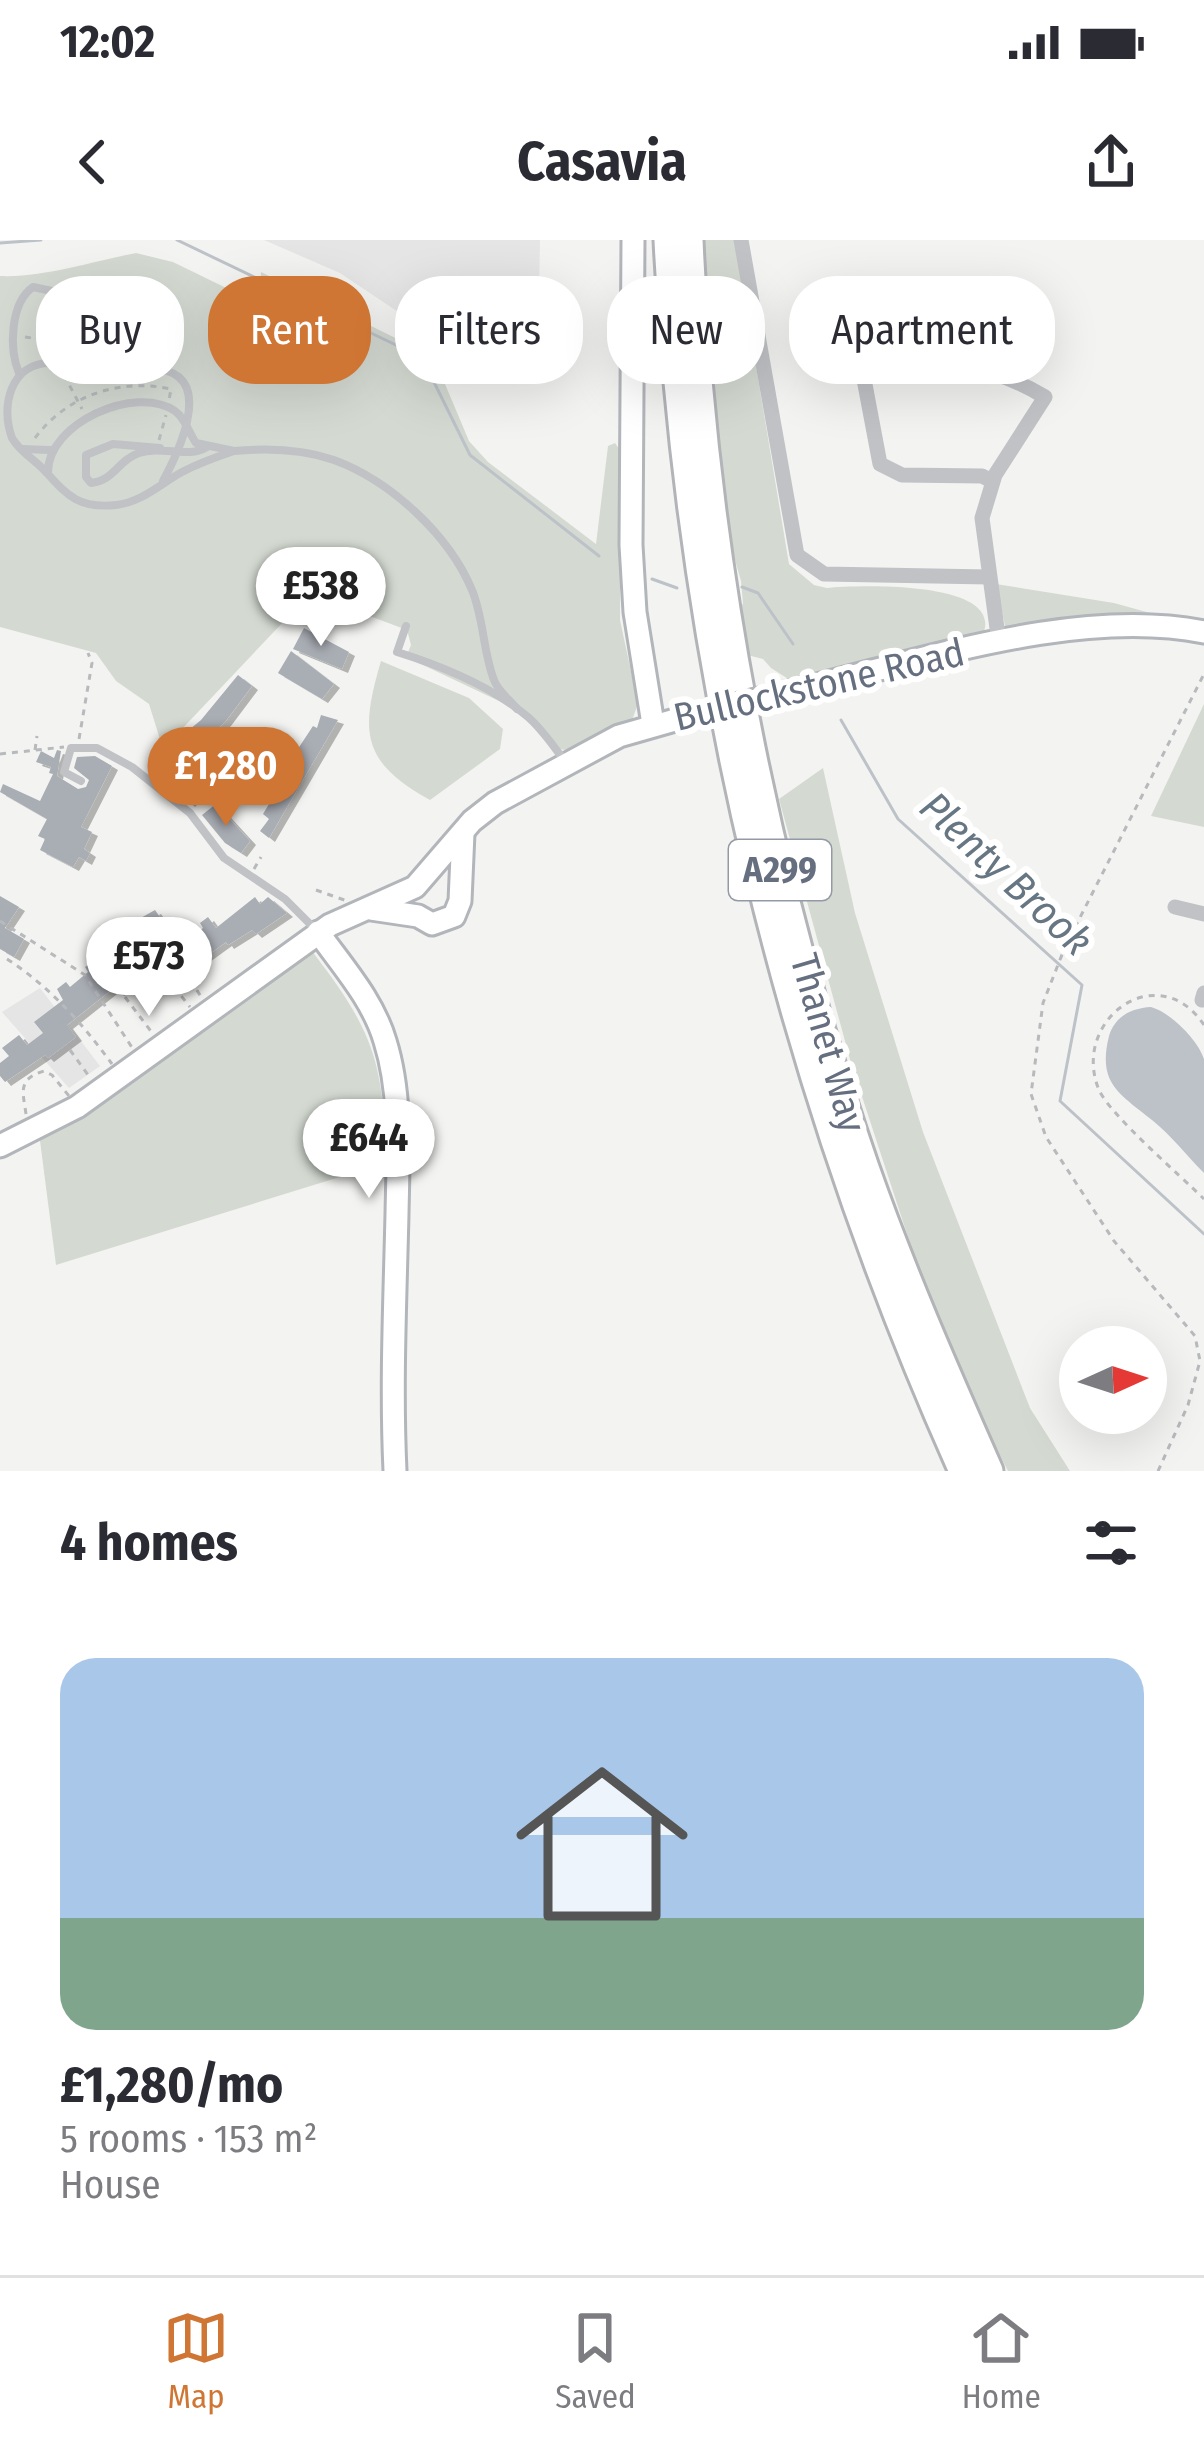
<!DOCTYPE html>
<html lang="en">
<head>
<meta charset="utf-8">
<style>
  :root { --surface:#fff; --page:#f2f2f3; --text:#2b2b33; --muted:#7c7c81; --line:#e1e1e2; --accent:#d07634 }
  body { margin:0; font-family:"Fira Sans Condensed",sans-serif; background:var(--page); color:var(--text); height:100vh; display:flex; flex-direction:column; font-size:45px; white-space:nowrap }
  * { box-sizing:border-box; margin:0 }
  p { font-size:39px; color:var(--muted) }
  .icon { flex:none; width:66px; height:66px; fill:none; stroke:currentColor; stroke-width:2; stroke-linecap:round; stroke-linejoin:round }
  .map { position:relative; height:1231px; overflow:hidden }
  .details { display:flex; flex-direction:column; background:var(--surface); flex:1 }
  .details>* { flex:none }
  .banner { position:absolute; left:36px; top:36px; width:1134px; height:108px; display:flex; gap:24px }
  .needle { width:78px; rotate:87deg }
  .tools { position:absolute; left:1059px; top:1086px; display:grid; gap:24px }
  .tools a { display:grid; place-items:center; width:108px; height:108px; border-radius:50%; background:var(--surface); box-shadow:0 12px 48px #0002; font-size:60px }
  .price { position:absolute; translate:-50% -102px; padding:0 27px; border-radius:42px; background:#fff; color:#222; font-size:39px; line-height:78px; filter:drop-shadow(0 3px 6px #0008) }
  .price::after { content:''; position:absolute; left:50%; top:72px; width:36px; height:27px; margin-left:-18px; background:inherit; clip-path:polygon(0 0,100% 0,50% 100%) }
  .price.on { background:var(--accent); color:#fff }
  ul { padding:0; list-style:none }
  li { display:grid; align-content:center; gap:24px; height:636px; padding:0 60px }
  li span { display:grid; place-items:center; height:372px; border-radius:36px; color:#555 }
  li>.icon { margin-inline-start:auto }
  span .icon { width:216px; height:216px; fill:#fffc; stroke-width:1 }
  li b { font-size:51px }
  h2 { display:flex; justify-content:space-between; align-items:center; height:144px; padding:0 60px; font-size:51px }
  .tag { padding:0 42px; border-radius:48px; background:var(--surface); box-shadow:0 12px 48px #0002; font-size:42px; line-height:108px }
  .tag.on { background:var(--accent); color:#fff }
  .status { display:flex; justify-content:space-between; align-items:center; height:84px; padding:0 60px; background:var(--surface); direction:ltr }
  .status svg { height:33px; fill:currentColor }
  header { display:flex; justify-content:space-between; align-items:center; height:156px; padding:0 60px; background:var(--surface); font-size:54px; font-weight:700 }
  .tabs { display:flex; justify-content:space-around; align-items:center; height:168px; border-top:3px solid var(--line); background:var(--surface); font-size:33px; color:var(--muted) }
  .tabs a { display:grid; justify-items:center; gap:6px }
  .tabs .on { color:var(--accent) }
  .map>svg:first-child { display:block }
  .built { fill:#e4e5e4 }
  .green { fill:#d4dad2 }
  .water { fill:#bcc2c8 }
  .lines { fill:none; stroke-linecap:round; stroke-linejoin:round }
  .stream { stroke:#bcc2c8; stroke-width:3 }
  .building { fill:#a9adb4; filter:url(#shadow) }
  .secondary-casing { stroke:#b2b5ba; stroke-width:27 }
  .highway-casing { stroke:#b2b4b8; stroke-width:33 }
  .path { stroke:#b7b9bc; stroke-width:3; stroke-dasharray:6 6; stroke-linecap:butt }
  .lane { stroke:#c0c2c6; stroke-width:8 }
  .street { stroke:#c0c2c6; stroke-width:15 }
  .secondary { stroke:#fff; stroke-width:21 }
  .highway { stroke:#fff; stroke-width:27 }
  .secondary-bridge-casing { stroke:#b2b5ba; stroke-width:27; stroke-linecap:butt }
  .secondary-bridge { stroke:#fff; stroke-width:21 }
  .labels { text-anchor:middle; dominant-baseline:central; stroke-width:12; stroke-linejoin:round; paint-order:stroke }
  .shield { fill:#fff; stroke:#949aa5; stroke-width:3 }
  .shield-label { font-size:36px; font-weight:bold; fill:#666f7f }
  .street-label { font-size:39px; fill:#666f7f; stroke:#fff }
  .water-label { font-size:42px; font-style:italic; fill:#677683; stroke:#fff }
</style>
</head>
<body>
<div class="status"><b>12:02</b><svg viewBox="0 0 49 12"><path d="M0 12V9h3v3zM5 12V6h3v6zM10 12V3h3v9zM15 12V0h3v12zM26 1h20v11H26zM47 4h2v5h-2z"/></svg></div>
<header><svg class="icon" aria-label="back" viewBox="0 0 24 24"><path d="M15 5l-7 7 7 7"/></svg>Casavia<svg class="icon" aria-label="share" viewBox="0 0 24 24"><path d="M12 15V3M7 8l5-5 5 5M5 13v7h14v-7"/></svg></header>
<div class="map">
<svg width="1204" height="1231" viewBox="0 0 1204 1231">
  <defs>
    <filter id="shadow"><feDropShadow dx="6" dy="4" stdDeviation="0" flood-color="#0004"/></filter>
  </defs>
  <rect width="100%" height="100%" fill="#f3f4f1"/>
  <!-- built -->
  <g class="built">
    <path d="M264 0H540L538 104 452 108 340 33Z"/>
    <path d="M40 748 100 826 69 848 2 772Z"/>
  </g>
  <!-- green -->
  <g class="green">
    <path d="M704 0H735L789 324 814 345 827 348C857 345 1019 339 979 402L793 442 771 428 763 419 747 415 739 373 743 363 741 341 727 292 721 239Z"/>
    <path d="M136 13 173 22 259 64 261 32 420 110 440 132 469 201 488 222 596 304 608 206 615 203 620 210V380L638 464 632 480 568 510 557 509 524 473 406 417 411 405 407 390 343 366 303 361 163 509 149 464 116 441 96 413 0 387V36C42 38 94 21 136 13Z"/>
    <path d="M996 344 1114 363 1161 376 1010 391 1005 386Z"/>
    <path d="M381 421 469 458 503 489 500 509 430 560C361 522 360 492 381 421Z"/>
    <path d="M1204 464V587L1151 576Z"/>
    <path d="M823 528 855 673 923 892 1030 1168 1070 1231H1008L944 1107 851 823 779 559Z"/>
    <path d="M308 706C371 787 385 819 385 923L56 1025 39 893Z"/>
  </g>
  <!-- water -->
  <path class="water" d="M1151 767C1170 772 1198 800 1204 819 1204 835 1204 912 1204 933 1187 916 1171 895 1152 880 1120 854 1097 844 1109 796 1115 776 1132 768 1151 767Z"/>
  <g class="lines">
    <!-- stream -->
    <g class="stream">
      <path d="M177 0 398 106 429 132 470 215 599 316"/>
      <path d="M0 3 41 0"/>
      <path d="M652 339 677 348"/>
      <path d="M742 347 758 353 793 404"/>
      <path d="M841 480 898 579 1082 745 1060 861 1204 994"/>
    </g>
  </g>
  <!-- building -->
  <g class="building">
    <path d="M50 61 63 63 61 71 80 75 73 118 63 126 70 135 50 131 58 125 51 115 54 99 36 96 39 76 48 78Z"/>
    <path d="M304 388 349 412 342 429 293 409Z"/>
    <path d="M291 411 334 444 322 459 278 433Z"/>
    <path d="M238 435 252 446 225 482 199 505 196 502 186 514 173 503 201 480Z"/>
    <path d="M321 475 338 480 269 598 260 591 269 579 263 574 281 544 279 541 286 527 313 486 317 488Z"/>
    <path d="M57 510 61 511 57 536 78 549 86 547 89 540 74 528 77 517 95 516 112 526 81 587 92 592 84 609 90 613 86 621 79 617 73 627 40 610 45 599 38 596 47 579 0 552 3 544 40 561 53 534 49 533 51 527 36 522 41 511 54 518Z"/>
    <path d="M216 564 250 601 241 613 225 603 202 575Z"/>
    <path d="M0 656 19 667 5 688 24 699 14 717 0 709Z"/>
    <path d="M255 657 260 664 268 657 287 673 256 694 252 690 228 705 226 702 201 720 192 721 181 705 203 688 200 683 208 677 216 688Z"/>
    <path d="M155 670 177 701 155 717 145 720 142 717 122 731 131 743 118 752 115 747 67 785 76 797 48 818 45 815 5 842 0 836V823L9 816 2 808 19 795 27 805 43 793 34 782 63 760 57 749 66 742 70 747 88 732 85 727 128 698 121 689Z"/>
  </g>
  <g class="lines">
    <!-- secondary casing -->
    <g class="secondary-casing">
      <g id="secondary">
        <path d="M633 0 631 305 635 372 653 484"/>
        <path d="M801 449C924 420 1078 367 1204 392"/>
        <path d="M371 669 418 676 432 684 454 676 460 661 463 593"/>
        <path d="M318 692C343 727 373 760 385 801 402 855 398 918 397 974 395 1060 391 1146 395 1231"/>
        <path d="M0 906 77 867 330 685 415 647 472 581 495 563 619 496 682 478"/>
      </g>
    </g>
    <!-- highway casing -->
    <g class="highway-casing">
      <g id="highway">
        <path d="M668 0C689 425 789 843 963 1231"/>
        <path d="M689 0C702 313 763 632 865 928 901 1031 945 1131 989 1231"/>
      </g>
    </g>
    <!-- path -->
    <g class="path">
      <path d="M25 97 45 100 49 112"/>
      <path d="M96 97 145 119"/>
      <path d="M99 121 102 101"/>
      <path d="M64 135 82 169"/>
      <path d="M35 198C67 155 120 138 171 149L169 160"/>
      <path d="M159 200 166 175"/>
      <path d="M79 499 92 423 88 413"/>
      <path d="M35 510 37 496"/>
      <path d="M0 514 64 507"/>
      <path d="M194 566 214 545"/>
      <path d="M254 629 261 617"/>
      <path d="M316 650 347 661"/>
      <path d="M0 681 85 735 133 809"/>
      <path d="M7 719C50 747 82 783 112 824"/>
      <path d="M177 720 202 758"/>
      <path d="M159 728 190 767"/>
      <path d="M125 757 153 794"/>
      <path d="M1204 785C1158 716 1070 780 1099 850 1110 875 1181 936 1204 959"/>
      <path d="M70 810 91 839"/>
      <path d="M26 874C23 852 17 839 44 831L52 835 69 856"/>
      <path d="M1158 1231 1188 1165 1200 1121 1195 1096 1114 1001 1046 897 1031 854 1043 763 1065 707 1204 434"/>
    </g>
    <!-- lane -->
    <g class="lane">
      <path d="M71 126C84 128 97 132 109 131 128 130 148 126 167 131 212 144 177 215 163 241"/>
      <path d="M19 133C9 109 10 63 33 47L85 58"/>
      <path d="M160 208 113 204 86 215V237L91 243C114 241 118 220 139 213 163 205 187 219 207 207"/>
      <path d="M22 209 50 210"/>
      <path d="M234 211C268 208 302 209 334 220 391 241 449 295 472 350 484 379 483 412 494 440 498 451 510 460 517 469"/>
      <path d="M48 233C47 183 136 144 175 171 185 178 189 193 196 203L234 211C216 217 199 223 182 232 160 244 142 262 116 265 78 269 67 255 45 231 34 219 20 212 12 198 0 166 11 123 50 123"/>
      <path d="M406 386 397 412C442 426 491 446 528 477 542 489 553 506 565 521"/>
      <path d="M81 541 64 532 71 508H97L132 527 190 573 224 618 285 659 317 691"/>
    </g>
    <!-- street -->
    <g class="street">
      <path d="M741 0 797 315 824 334 989 337"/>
      <path d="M992 241 982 236 902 235 880 224 860 118C930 121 983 119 1045 157L995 235 982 278 999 403"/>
      <path d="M1175 667 1204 674"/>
      <path d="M1202 760 1204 753"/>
    </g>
    <!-- secondary -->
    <use href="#secondary" class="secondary"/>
    <!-- highway -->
    <use href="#highway" class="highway"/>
    <!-- secondary-bridge casing -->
    <g class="secondary-bridge-casing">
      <path id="secondary-bridge" d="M682 478 801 449"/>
    </g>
    <!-- secondary-bridge -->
    <use href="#secondary-bridge" class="secondary-bridge"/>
  </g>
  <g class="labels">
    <!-- shield labels -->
    <rect class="shield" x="729" y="600" width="102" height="60" rx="9"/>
    <g class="shield-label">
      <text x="780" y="630">A299</text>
    </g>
    <!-- street labels -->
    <g class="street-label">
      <text transform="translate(819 445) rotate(-13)">Bullockstone Road</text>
      <text transform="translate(828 803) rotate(74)">Thanet Way</text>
    </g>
    <!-- water labels -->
    <g class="water-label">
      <text transform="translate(1006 634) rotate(43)">Plenty Brook</text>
    </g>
  </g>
</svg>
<div class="tools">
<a><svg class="needle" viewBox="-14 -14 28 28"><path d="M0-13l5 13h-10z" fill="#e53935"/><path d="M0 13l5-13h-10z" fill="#7c7c81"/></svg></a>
</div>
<b class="price" style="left:321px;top:409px">£538</b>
<b class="price on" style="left:226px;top:589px">£1,280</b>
<b class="price" style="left:149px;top:779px">£573</b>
<b class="price" style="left:369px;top:961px">£644</b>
<div class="banner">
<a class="tag">Buy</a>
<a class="tag on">Rent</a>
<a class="tag">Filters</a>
<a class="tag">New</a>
<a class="tag">Apartment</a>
</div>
</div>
<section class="details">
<h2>4 homes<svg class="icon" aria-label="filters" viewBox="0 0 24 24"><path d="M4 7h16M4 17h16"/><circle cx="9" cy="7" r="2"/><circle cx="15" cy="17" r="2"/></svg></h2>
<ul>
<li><span style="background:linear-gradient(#a9c7e8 70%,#7fa58c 0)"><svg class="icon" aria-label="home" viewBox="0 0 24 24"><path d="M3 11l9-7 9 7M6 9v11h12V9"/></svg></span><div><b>£1,280/mo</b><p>5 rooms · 153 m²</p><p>House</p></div></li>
</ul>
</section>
<nav class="tabs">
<a class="on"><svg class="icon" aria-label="map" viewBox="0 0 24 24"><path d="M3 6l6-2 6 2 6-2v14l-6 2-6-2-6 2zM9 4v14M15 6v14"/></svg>Map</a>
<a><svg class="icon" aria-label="saved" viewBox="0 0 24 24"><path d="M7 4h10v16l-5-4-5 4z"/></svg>Saved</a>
<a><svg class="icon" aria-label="home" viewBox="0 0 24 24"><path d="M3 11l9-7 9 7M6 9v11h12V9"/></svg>Home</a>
</nav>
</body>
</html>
